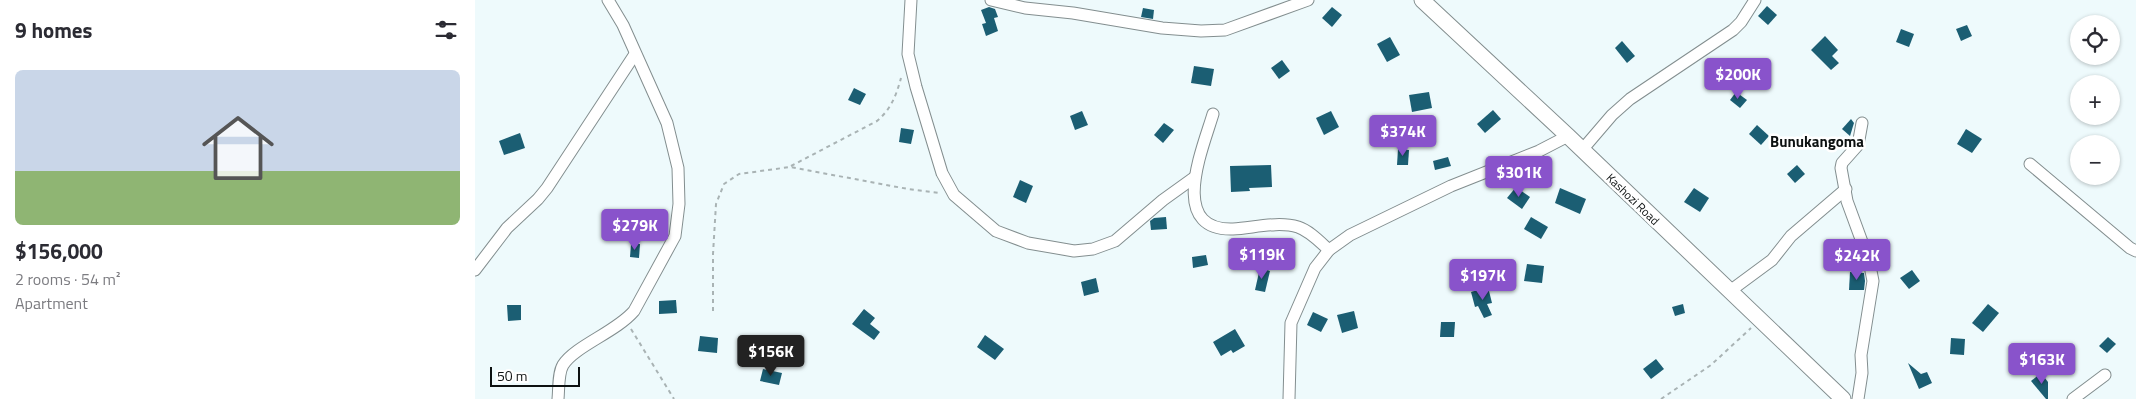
<!DOCTYPE html>
<html lang="en">
<head>
<meta charset="utf-8">
<style>
  :root { --surface:#fff; --page:#f2f2f3; --text:#2b2b33; --muted:#7c7c81; --line:#e1e1e2; --accent:#8953cb }
  body { margin:0; font-family:"Titillium Web",sans-serif; background:var(--page); color:var(--text); height:100vh; display:flex; flex-direction:column; font-size:19px; white-space:nowrap }
  * { box-sizing:border-box; margin:0 }
  p { font-size:16px; color:var(--muted) }
  .icon { flex:none; width:28px; height:28px; fill:none; stroke:currentColor; stroke-width:2; stroke-linecap:round; stroke-linejoin:round }
  .map { position:relative; flex:1; overflow:hidden }
  .panel { display:flex; flex-direction:column; background:var(--surface); width:475px }
  .panel>* { flex:none }
  .buttons { position:absolute; left:1595px; top:15px; display:grid; gap:10px }
  .buttons a { display:grid; place-items:center; width:50px; height:50px; border-radius:50%; background:var(--surface); box-shadow:0 1px 4px #0004; font-size:25px }
  .scale { position:absolute; left:15px; bottom:12px; width:90px; box-sizing:border-box; padding-left:5px; border:2px solid #0d1111; border-top:0; font-size:14px; line-height:18px; white-space:nowrap; color:#0d1111; -webkit-text-stroke:4px #fff; paint-order:stroke }
  .price { position:absolute; translate:-50% -42px; padding:0 11px; border-radius:5px; background:var(--accent); color:#fff; font-size:16px; line-height:32px; filter:drop-shadow(0 1px 2px #0008) }
  .price::after { content:''; position:absolute; left:50%; top:30px; width:15px; height:11px; margin-left:-8px; background:inherit; clip-path:polygon(0 0,100% 0,50% 100%) }
  .price.active { background:#222; color:#fff }
  ul { padding:0; list-style:none }
  li { display:grid; align-content:center; gap:10px; height:265px; padding:0 15px }
  li+li { border-top:1px solid var(--line) }
  li span { display:grid; place-items:center; height:155px; border-radius:8px; color:#555 }
  li>.icon { margin-inline-start:auto }
  span .icon { width:90px; height:90px; fill:#fffc; stroke-width:1 }
  li b { font-size:21px }
  h2 { display:flex; justify-content:space-between; align-items:center; height:60px; padding:0 15px; font-size:21px }
  main { display:flex; flex:1; min-height:0 }
  .map>svg:first-child { display:block }
  .building { fill:#1b5e73 }
  .lines { fill:none; stroke-linecap:round; stroke-linejoin:round }
  .street-casing { stroke:#838e8f; stroke-width:13 }
  .secondary-casing { stroke:#838e8f; stroke-width:17 }
  .path { stroke:#a9b3b4; stroke-width:2; stroke-dasharray:4 4; stroke-linecap:butt }
  .street { stroke:#fff; stroke-width:11 }
  .secondary { stroke:#fff; stroke-width:15 }
  .labels { text-anchor:middle; dominant-baseline:central; stroke-width:5; stroke-linejoin:round; paint-order:stroke }
  .street-label { font-size:12px; fill:#0d1111; stroke:#fff }
  .quarter-label { font-size:15px; font-weight:bold; fill:#0d1111; stroke:#fff }
</style>
</head>
<body>
<main>
<section class="panel">
<h2>9 homes<svg class="icon" aria-label="filters" viewBox="0 0 24 24"><path d="M4 7h16M4 17h16"/><circle cx="9" cy="7" r="2"/><circle cx="15" cy="17" r="2"/></svg></h2>
<ul>
<li><span style="background:linear-gradient(#c9d6e8 65%,#8fb573 0)"><svg class="icon" aria-label="home" viewBox="0 0 24 24"><path d="M3 11l9-7 9 7M6 9v11h12V9"/></svg></span><div><b>$156,000</b><p>2 rooms · 54 m²</p><p>Apartment</p></div></li>
</ul>
</section>
<div class="map">
<svg width="1661" height="399" viewBox="0 0 1661 399">
  <rect width="100%" height="100%" fill="#eefafc"/>
  <!-- building -->
  <g class="building">
    <path d="M1292 6 1302 15 1293 25 1283 16Z"/>
    <path d="M514 7 520 9 523 17 519 18 523 31 511 36 507 24 511 23 506 10Z"/>
    <path d="M857 7 867 15 857 27 847 18Z"/>
    <path d="M668 8 679 10 678 19 666 17Z"/>
    <path d="M1492 25 1497 36 1486 41 1481 29Z"/>
    <path d="M1426 29 1439 34 1434 47 1421 42Z"/>
    <path d="M1350 36 1363 50 1357 56 1364 63 1356 70 1336 50Z"/>
    <path d="M915 37 925 55 912 62 902 44Z"/>
    <path d="M1147 41 1160 56 1152 63 1140 48Z"/>
    <path d="M807 60 815 71 804 79 796 68Z"/>
    <path d="M1268 60 1275 66 1271 70 1278 79 1264 91 1250 76Z"/>
    <path d="M719 66 739 69 736 86 716 83Z"/>
    <path d="M379 88 391 94 385 105 373 100Z"/>
    <path d="M954 92 957 108 937 112 934 95Z"/>
    <path d="M1261 92 1272 100 1265 108 1255 100Z"/>
    <path d="M1018 110 1026 119 1010 133 1002 124Z"/>
    <path d="M607 111 613 125 600 130 595 116Z"/>
    <path d="M856 111 864 127 849 135 841 118Z"/>
    <path d="M1376 119 1379 123 1375 136 1367 129Z"/>
    <path d="M689 123 699 130 688 143 679 135Z"/>
    <path d="M1282 125 1294 136 1286 145 1274 134Z"/>
    <path d="M426 128 439 130 436 144 424 142Z"/>
    <path d="M1491 129 1507 139 1497 153 1482 144Z"/>
    <path d="M45 133 50 148 29 155 24 141Z"/>
    <path d="M923 149 934 150 933 165H922Z"/>
    <path d="M973 157 976 166 960 170 958 161Z"/>
    <path d="M796 165 797 187 774 188 775 191 756 192 755 166Z"/>
    <path d="M1322 165 1330 174 1320 183 1312 174Z"/>
    <path d="M545 180 558 186 551 203 538 197Z"/>
    <path d="M1041 187 1055 197 1047 209 1032 198Z"/>
    <path d="M1085 188 1111 199 1105 214 1080 203Z"/>
    <path d="M1219 188 1234 198 1225 212 1209 202Z"/>
    <path d="M691 217 692 229 676 230 675 221 679 218Z"/>
    <path d="M1056 217 1073 227 1066 239 1049 229Z"/>
    <path d="M156 244H165L164 258 155 257Z"/>
    <path d="M731 255 733 265 718 268 717 257Z"/>
    <path d="M1052 264 1069 266 1067 283 1049 281Z"/>
    <path d="M785 268 795 271 790 292 780 290Z"/>
    <path d="M1437 270 1445 281 1434 289 1425 278Z"/>
    <path d="M1375 272 1389 273 1390 281 1389 290H1374Z"/>
    <path d="M621 278 624 292 609 296 606 282Z"/>
    <path d="M1013 287 1017 303 1012 304 1017 315 1009 318 1003 306 1000 307 996 292Z"/>
    <path d="M201 300 202 313 184 314V301Z"/>
    <path d="M1208 304 1210 313 1200 316 1197 307Z"/>
    <path d="M1513 304 1524 313 1508 332 1497 323Z"/>
    <path d="M32 305H46V320L33 321Z"/>
    <path d="M389 309 400 318 395 324 405 332 399 340 377 324Z"/>
    <path d="M879 311 883 328 867 333 862 315Z"/>
    <path d="M838 312 853 319 846 332 832 325Z"/>
    <path d="M966 322H980L979 337H965Z"/>
    <path d="M760 329 770 346 758 353 756 350 746 356 738 342Z"/>
    <path d="M510 335 529 349 520 360 502 347Z"/>
    <path d="M225 336 243 338 242 353 223 351Z"/>
    <path d="M1633 337 1641 344 1632 353 1624 346Z"/>
    <path d="M1476 338 1490 339 1489 355 1475 354Z"/>
    <path d="M1181 359 1189 369 1176 379 1168 369Z"/>
    <path d="M1433 363 1446 374 1452 372 1457 383 1444 389Z"/>
    <path d="M288 369 307 373 304 385 285 381Z"/>
    <path d="M1566 373 1573 382V399H1571L1556 381Z"/>
  </g>
  <g class="lines">
    <!-- street casing -->
    <g class="street-casing">
      <g id="street">
        <path d="M436 0 433 54 441 87 467 173 479 195 521 231 553 243 599 251 618 249 640 241 688 200 720 177"/>
        <path d="M516 0 550 8 598 13 687 28 726 31 750 30 833 0"/>
        <path d="M738 114C728 148 692 231 758 229 778 228 803 221 823 227 835 231 845 242 854 250"/>
        <path d="M1107 150 1137 115 1155 99 1258 30 1266 22 1280 0"/>
        <path d="M1555 164 1655 248 1661 251"/>
        <path d="M0 270 32 228 63 199 72 188 160 54"/>
        <path d="M1255 291 1297 260 1316 236 1371 189"/>
        <path d="M83 399C84 389 83 373 88 365 100 346 141 332 159 311L200 236 204 204 203 168 192 123 148 25 133 0"/>
        <path d="M814 399 816 323 840 268 854 250 875 235 976 186 1064 151 1093 136"/>
        <path d="M1383 399 1387 373 1386 355 1398 281 1394 261 1372 201 1366 168 1367 163 1383 145 1387 123"/>
        <path d="M1598 399 1630 375"/>
      </g>
    </g>
    <!-- secondary casing -->
    <g class="secondary-casing">
      <path id="secondary" d="M947 0 1093 136 1368 399"/>
    </g>
    <!-- path -->
    <g class="path">
      <path d="M316 166 402 121C416 109 421 96 426 78"/>
      <path d="M238 311V254L241 204 249 184 264 174 315 167 433 189 465 193"/>
      <path d="M156 329 199 399"/>
      <path d="M1186 399 1236 365 1276 328"/>
    </g>
    <!-- street -->
    <use href="#street" class="street"/>
    <!-- secondary -->
    <use href="#secondary" class="secondary"/>
  </g>
  <g class="labels">
    <!-- street labels -->
    <g class="street-label">
      <text transform="translate(1158 199) rotate(44)">Kashozi Road</text>
    </g>
    <!-- quarter labels -->
    <g class="quarter-label">
      <text x="1342" y="141">Bunukangoma</text>
    </g>
  </g>
</svg>
<div class="buttons">
<a><svg class="icon" aria-label="locate" viewBox="0 0 24 24"><circle cx="12" cy="12" r="6"/><path d="M12 2v4M12 18v4M2 12h4M18 12h4"/></svg></a>
<a>+</a>
<a>−</a>
</div>
<div class="scale">50 m</div>
<b class="price" style="left:1263px;top:100px">$200K</b>
<b class="price" style="left:928px;top:157px">$374K</b>
<b class="price" style="left:1044px;top:198px">$301K</b>
<b class="price" style="left:160px;top:251px">$279K</b>
<b class="price" style="left:787px;top:280px">$119K</b>
<b class="price" style="left:1382px;top:281px">$242K</b>
<b class="price" style="left:1008px;top:301px">$197K</b>
<b class="price active" style="left:296px;top:377px">$156K</b>
<b class="price" style="left:1567px;top:385px">$163K</b>
</div>
</main>
</body>
</html>
